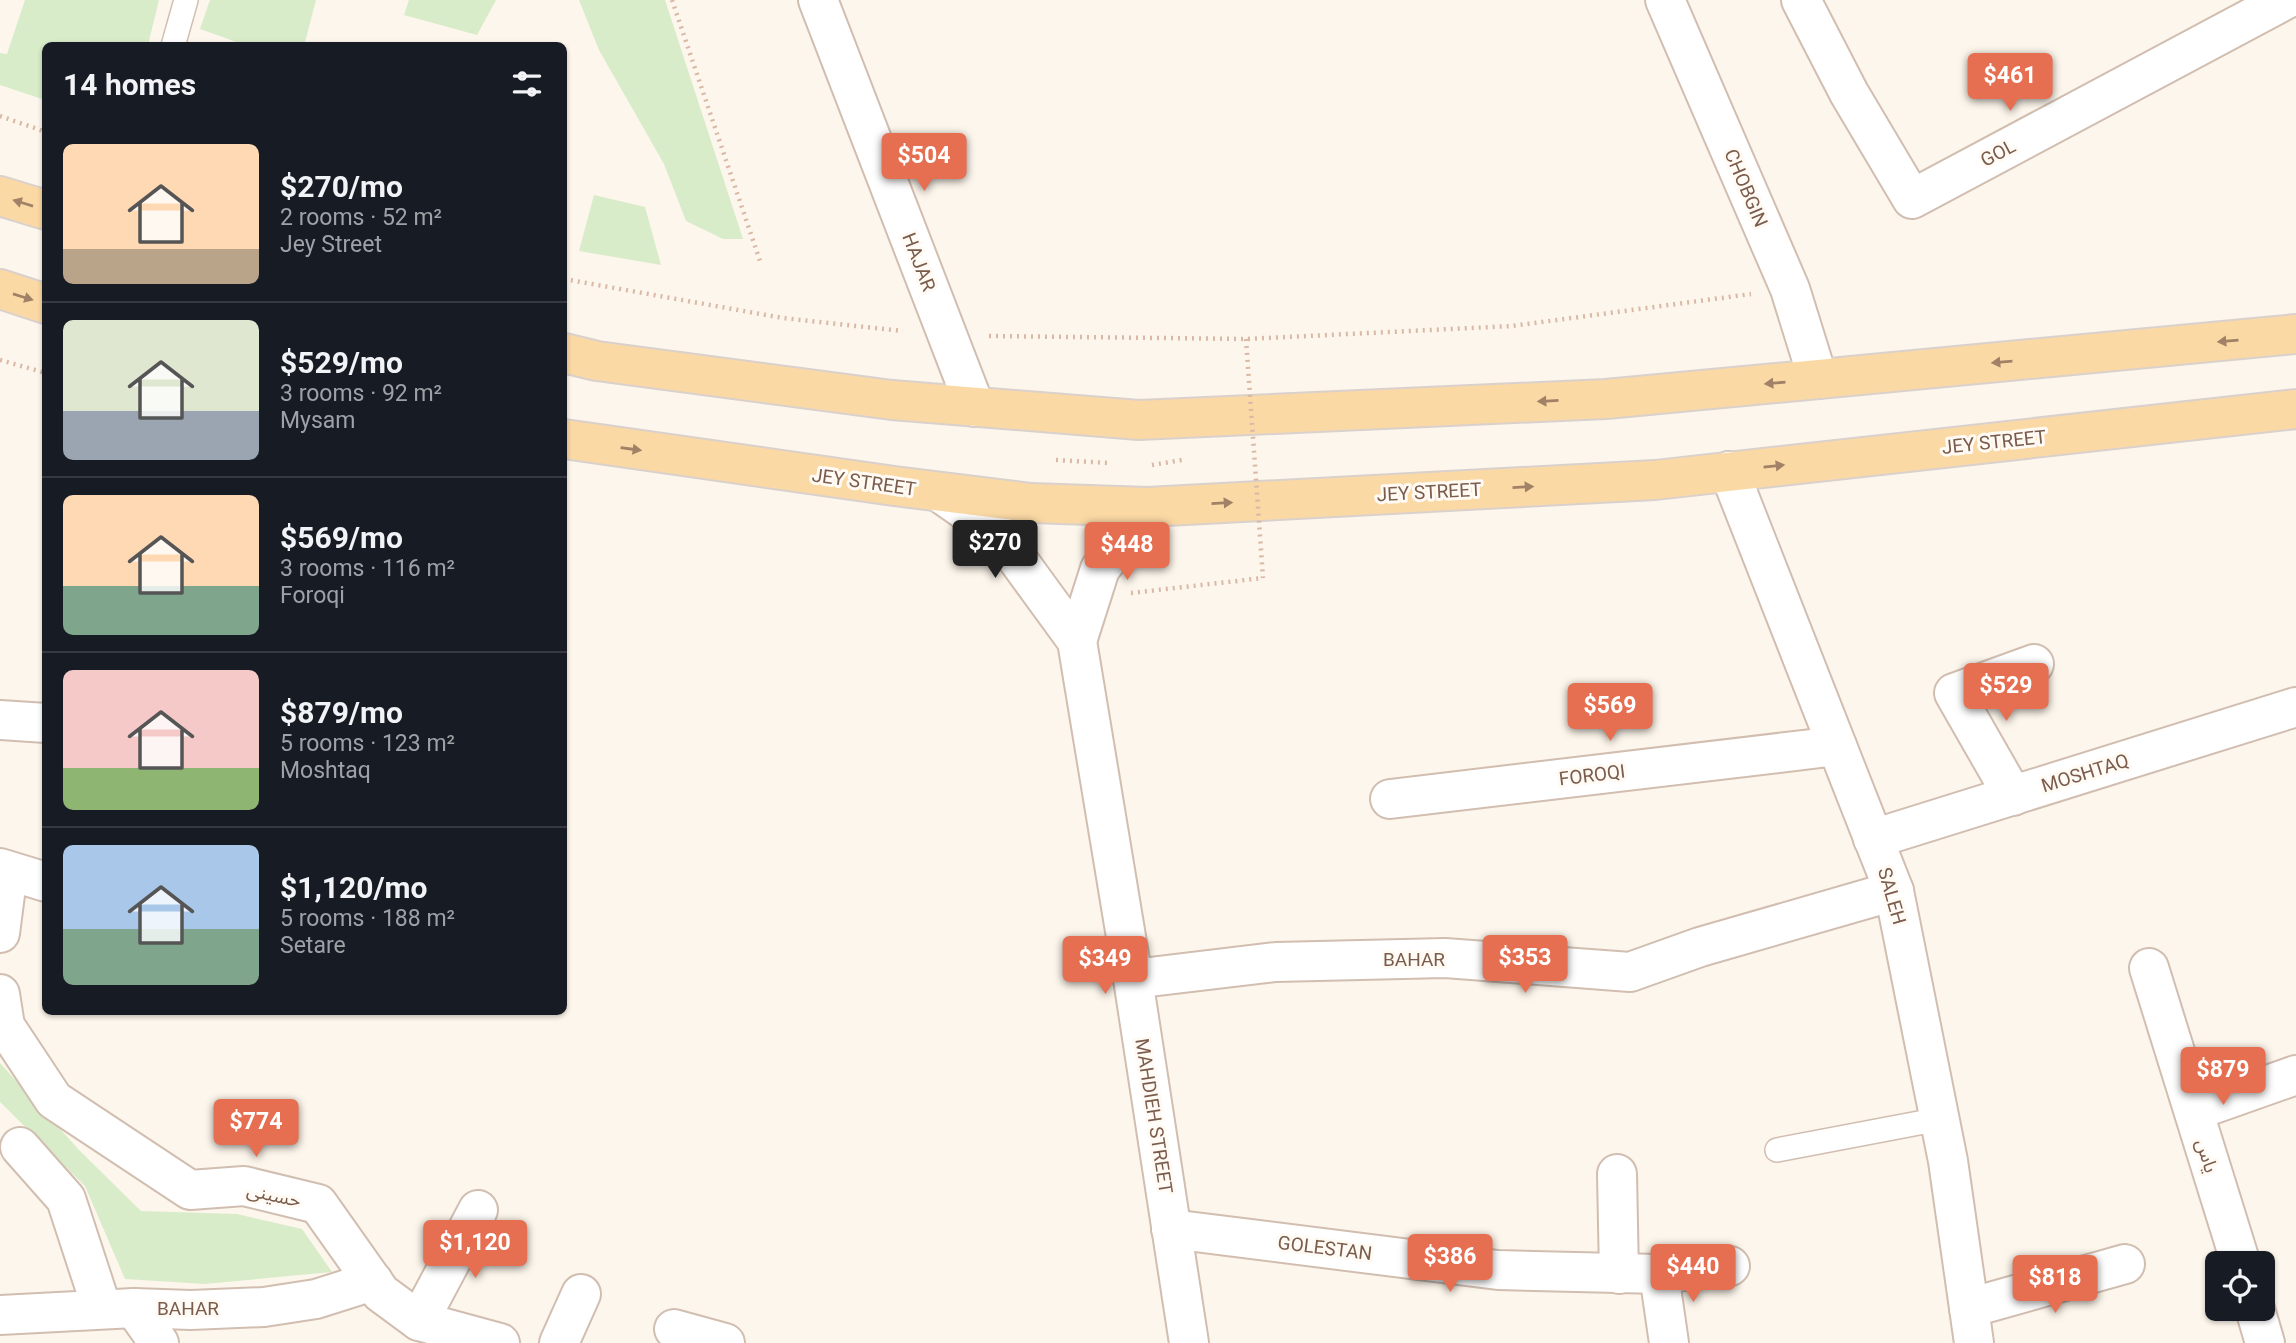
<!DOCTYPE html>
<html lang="en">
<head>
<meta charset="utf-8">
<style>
  :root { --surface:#171b24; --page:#242831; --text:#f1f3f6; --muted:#9ea1a6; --line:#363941; --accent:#e76f51 }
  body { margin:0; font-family:Roboto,"Noto Sans Arabic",sans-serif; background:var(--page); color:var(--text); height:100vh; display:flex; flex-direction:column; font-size:26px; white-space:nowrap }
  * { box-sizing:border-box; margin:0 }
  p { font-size:23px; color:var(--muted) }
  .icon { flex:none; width:38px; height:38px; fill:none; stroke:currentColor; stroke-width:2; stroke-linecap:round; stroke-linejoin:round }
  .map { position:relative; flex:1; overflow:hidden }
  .drawer { position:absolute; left:42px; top:42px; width:525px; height:973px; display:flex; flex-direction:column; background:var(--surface); border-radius:10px; box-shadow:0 2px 5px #0004 }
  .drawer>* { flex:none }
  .fabs { position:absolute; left:2205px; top:1251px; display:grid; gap:14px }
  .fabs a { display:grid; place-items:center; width:70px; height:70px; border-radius:10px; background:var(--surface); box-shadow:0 2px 5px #0004; font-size:35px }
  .price { position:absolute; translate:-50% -60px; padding:0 16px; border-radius:7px; background:var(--accent); color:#fff; font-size:23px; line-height:46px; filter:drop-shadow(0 2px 4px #0008) }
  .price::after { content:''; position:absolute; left:50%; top:42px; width:21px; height:16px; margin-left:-10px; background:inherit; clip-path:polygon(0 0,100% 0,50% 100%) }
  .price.on { background:#222; color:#fff }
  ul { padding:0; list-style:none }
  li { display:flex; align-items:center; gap:21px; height:175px; padding:0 21px }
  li+li { border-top:2px solid var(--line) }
  li span { display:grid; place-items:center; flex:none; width:196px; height:140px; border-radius:10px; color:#555 }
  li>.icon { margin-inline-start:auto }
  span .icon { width:84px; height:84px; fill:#fffc; stroke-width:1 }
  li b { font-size:30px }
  h2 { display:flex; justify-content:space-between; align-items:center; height:84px; padding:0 21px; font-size:30px }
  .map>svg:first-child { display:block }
  .green { fill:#d8ecc9 }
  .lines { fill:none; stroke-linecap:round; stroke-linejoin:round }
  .service-casing { stroke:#d1beb0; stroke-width:26 }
  .minor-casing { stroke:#d1beb0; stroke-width:42 }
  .tertiary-casing { stroke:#d1beb0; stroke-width:42 }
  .primary-casing { stroke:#dad1cd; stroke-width:42 }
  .path { stroke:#d9b8a5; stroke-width:4.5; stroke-dasharray:2 5; stroke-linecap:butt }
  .service { stroke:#fff; stroke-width:23 }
  .minor { stroke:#fff; stroke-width:38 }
  .tertiary { stroke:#fff; stroke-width:38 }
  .primary { stroke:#fbd9a5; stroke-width:38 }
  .path-bridge { stroke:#d9b8a5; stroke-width:4.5; stroke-dasharray:2 5; stroke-linecap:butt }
  .oneway { fill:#a18267 }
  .labels { text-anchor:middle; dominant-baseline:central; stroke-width:6; stroke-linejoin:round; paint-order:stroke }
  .street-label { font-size:19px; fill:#7a5c4d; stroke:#fffaf3 }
</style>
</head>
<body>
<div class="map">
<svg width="2296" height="1343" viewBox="0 0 2296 1343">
  <rect width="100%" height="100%" fill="#fdf6ec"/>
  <!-- green -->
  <g class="green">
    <path d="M25 0H159L148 45 46 46 45 100 0 85V53L7 54Z"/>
    <path d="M210 0H316L304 46 245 45 200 29Z"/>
    <path d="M409 0H496L477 35 404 15Z"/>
    <path d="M579 0H665L743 239H723L686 221 664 164 599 50Z"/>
    <path d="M594 195 645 207 661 265 579 251Z"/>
    <path d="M0 1063 80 1151 141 1211 237 1214 302 1229 332 1272 205 1284 125 1279 85 1186 0 1102Z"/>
  </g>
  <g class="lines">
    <!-- service casing -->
    <g class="service-casing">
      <g id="service">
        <path d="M173 46 186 0"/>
        <path d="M1777 1150 1940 1119"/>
      </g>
    </g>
    <!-- minor casing -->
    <g class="minor-casing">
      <g id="minor">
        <path d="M818 0 975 407"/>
        <path d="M1665 0 1790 289 1818 379"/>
        <path d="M1801 0 1849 93 1912 199 2285 0"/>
        <path d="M1729 471 1894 891 1948 1161 1974 1343"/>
        <path d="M0 720 46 723"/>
        <path d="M2013 796 1954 693 2034 664"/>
        <path d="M1390 799 1837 746"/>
        <path d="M1873 839 2296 707"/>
        <path d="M0 868 46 882"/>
        <path d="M0 933 8 871"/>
        <path d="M2149 968 2241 1264"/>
        <path d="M1133 979 1276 962 1445 958 1630 972 1700 947 1894 891"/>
        <path d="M0 994 5 1026 54 1100 190 1190 244 1186 318 1204 381 1293 419 1321 500 1343"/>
        <path d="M2194 1111 2296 1075"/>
        <path d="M20 1147 66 1199 102 1309"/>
        <path d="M1617 1174 1619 1274"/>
        <path d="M1171 1229 1498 1270 1659 1274 1730 1266"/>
        <path d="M1659 1274 1669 1343"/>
        <path d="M134 1308 159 1343"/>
        <path d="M1969 1308 2125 1264"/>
        <path d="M2255 1309 2265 1343"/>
        <path d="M0 1315 134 1308 191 1310 264 1307 316 1299 373 1281"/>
        <path d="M419 1321 478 1210"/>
        <path d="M674 1329 725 1343"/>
        <path d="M559 1343 581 1294"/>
      </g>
    </g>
    <!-- tertiary casing -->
    <g class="tertiary-casing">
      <g id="tertiary">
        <path d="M939 492 999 534 1077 641 1133 979 1189 1343"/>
        <path d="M1077 641 1100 569 1148 507"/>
      </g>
    </g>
    <!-- primary casing -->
    <g class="primary-casing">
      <g id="primary">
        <path d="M0 196 46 210"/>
        <path d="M0 289 46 304"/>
        <path d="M564 353 597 361 892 400 1139 420 1606 399 2296 334"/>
        <path d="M564 439 894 486 1031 503 1148 507 1655 480 2296 409"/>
      </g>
    </g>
    <!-- path -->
    <g class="path">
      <path d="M672 0 760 261"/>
      <path d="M0 116 46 132"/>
      <path d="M564 279 783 318 903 331"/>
      <path d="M989 336 1246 339 1512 326 1751 294"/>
      <path d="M0 360 46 373"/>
      <path d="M1056 460 1109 463"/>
      <path d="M1152 465 1182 460"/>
      <path d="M1131 593 1263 578"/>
    </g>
    <!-- service -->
    <use href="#service" class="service"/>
    <!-- minor -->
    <use href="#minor" class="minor"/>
    <!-- tertiary -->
    <use href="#tertiary" class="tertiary"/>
    <!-- primary -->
    <use href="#primary" class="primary"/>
    <!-- path-bridge -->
    <path class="path-bridge" d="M1246 339 1263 578"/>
  </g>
  <!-- one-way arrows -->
  <defs><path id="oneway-solid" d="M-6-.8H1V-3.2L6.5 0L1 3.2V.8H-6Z" transform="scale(1.75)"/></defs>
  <g class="oneway">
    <use href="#oneway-solid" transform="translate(23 203) rotate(-163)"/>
    <use href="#oneway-solid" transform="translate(23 297) rotate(17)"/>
    <use href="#oneway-solid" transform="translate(2228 341) rotate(175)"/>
    <use href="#oneway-solid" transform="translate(2002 362) rotate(175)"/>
    <use href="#oneway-solid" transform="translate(1775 383) rotate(175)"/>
    <use href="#oneway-solid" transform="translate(1548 401) rotate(177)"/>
    <use href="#oneway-solid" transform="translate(631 449) rotate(8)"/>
    <use href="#oneway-solid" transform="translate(1774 466) rotate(-6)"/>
    <use href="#oneway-solid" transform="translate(1523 487) rotate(-3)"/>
    <use href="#oneway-solid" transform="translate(1222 503) rotate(-3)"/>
  </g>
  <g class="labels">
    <!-- street labels -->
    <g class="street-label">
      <text transform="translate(1998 153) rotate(-28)">GOL</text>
      <text transform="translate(1746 188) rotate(67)">CHOBGIN</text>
      <text transform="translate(919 262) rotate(69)">HAJAR</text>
      <text transform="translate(1994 442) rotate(-6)">JEY STREET</text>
      <text transform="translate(864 482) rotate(8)">JEY STREET</text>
      <text transform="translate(1429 492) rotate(-3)">JEY STREET</text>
      <text transform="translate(2085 773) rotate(-17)">MOSHTAQ</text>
      <text transform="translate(1592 775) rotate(-7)">FOROQI</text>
      <text transform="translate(1892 896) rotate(74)">SALEH</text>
      <text x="1414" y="959">BAHAR</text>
      <text transform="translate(1154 1116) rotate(81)">MAHDIEH STREET</text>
      <text transform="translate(2207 1156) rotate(73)">یاس</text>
      <text transform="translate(274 1195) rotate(12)">حسینی</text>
      <text transform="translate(1325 1248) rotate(7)">GOLESTAN</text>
      <text x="188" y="1308">BAHAR</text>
    </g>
  </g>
</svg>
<div class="fabs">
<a><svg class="icon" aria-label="locate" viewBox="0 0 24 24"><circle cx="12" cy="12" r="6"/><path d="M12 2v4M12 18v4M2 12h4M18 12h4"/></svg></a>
</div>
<b class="price" style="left:2010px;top:113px">$461</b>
<b class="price" style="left:924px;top:193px">$504</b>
<b class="price on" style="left:995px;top:580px">$270</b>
<b class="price" style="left:1127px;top:582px">$448</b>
<b class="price" style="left:2006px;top:723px">$529</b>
<b class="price" style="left:1610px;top:743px">$569</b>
<b class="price" style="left:1525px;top:995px">$353</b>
<b class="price" style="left:1105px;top:996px">$349</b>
<b class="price" style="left:2223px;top:1107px">$879</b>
<b class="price" style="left:256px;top:1159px">$774</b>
<b class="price" style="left:475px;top:1280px">$1,120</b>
<b class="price" style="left:1450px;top:1294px">$386</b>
<b class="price" style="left:1693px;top:1304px">$440</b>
<b class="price" style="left:2055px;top:1315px">$818</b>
<section class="drawer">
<h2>14 homes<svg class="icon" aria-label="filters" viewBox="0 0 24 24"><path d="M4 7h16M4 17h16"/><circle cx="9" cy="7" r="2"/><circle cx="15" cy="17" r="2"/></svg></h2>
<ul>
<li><span style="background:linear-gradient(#ffd9b3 75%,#b9a48a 0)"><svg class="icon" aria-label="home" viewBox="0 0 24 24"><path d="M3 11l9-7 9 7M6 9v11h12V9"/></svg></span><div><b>$270/mo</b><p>2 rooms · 52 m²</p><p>Jey Street</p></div></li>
<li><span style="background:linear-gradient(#dfe7d0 65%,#9aa5b1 0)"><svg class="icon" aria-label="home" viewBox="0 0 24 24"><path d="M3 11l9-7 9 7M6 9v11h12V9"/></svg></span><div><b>$529/mo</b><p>3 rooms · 92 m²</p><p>Mysam</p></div></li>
<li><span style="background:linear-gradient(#ffd9b3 65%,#7fa58c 0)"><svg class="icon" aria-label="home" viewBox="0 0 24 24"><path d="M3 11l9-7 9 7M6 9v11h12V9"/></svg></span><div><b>$569/mo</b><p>3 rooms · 116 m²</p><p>Foroqi</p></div></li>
<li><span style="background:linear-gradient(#f6c9c9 70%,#8fb573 0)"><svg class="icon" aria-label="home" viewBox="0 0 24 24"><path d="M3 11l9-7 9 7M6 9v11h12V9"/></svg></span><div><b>$879/mo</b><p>5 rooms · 123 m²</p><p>Moshtaq</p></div></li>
<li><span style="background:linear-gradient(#a9c7e8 60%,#7fa58c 0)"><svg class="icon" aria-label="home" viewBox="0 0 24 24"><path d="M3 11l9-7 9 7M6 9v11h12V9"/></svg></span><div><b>$1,120/mo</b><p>5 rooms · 188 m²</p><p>Setare</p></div></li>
</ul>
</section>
</div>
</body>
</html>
